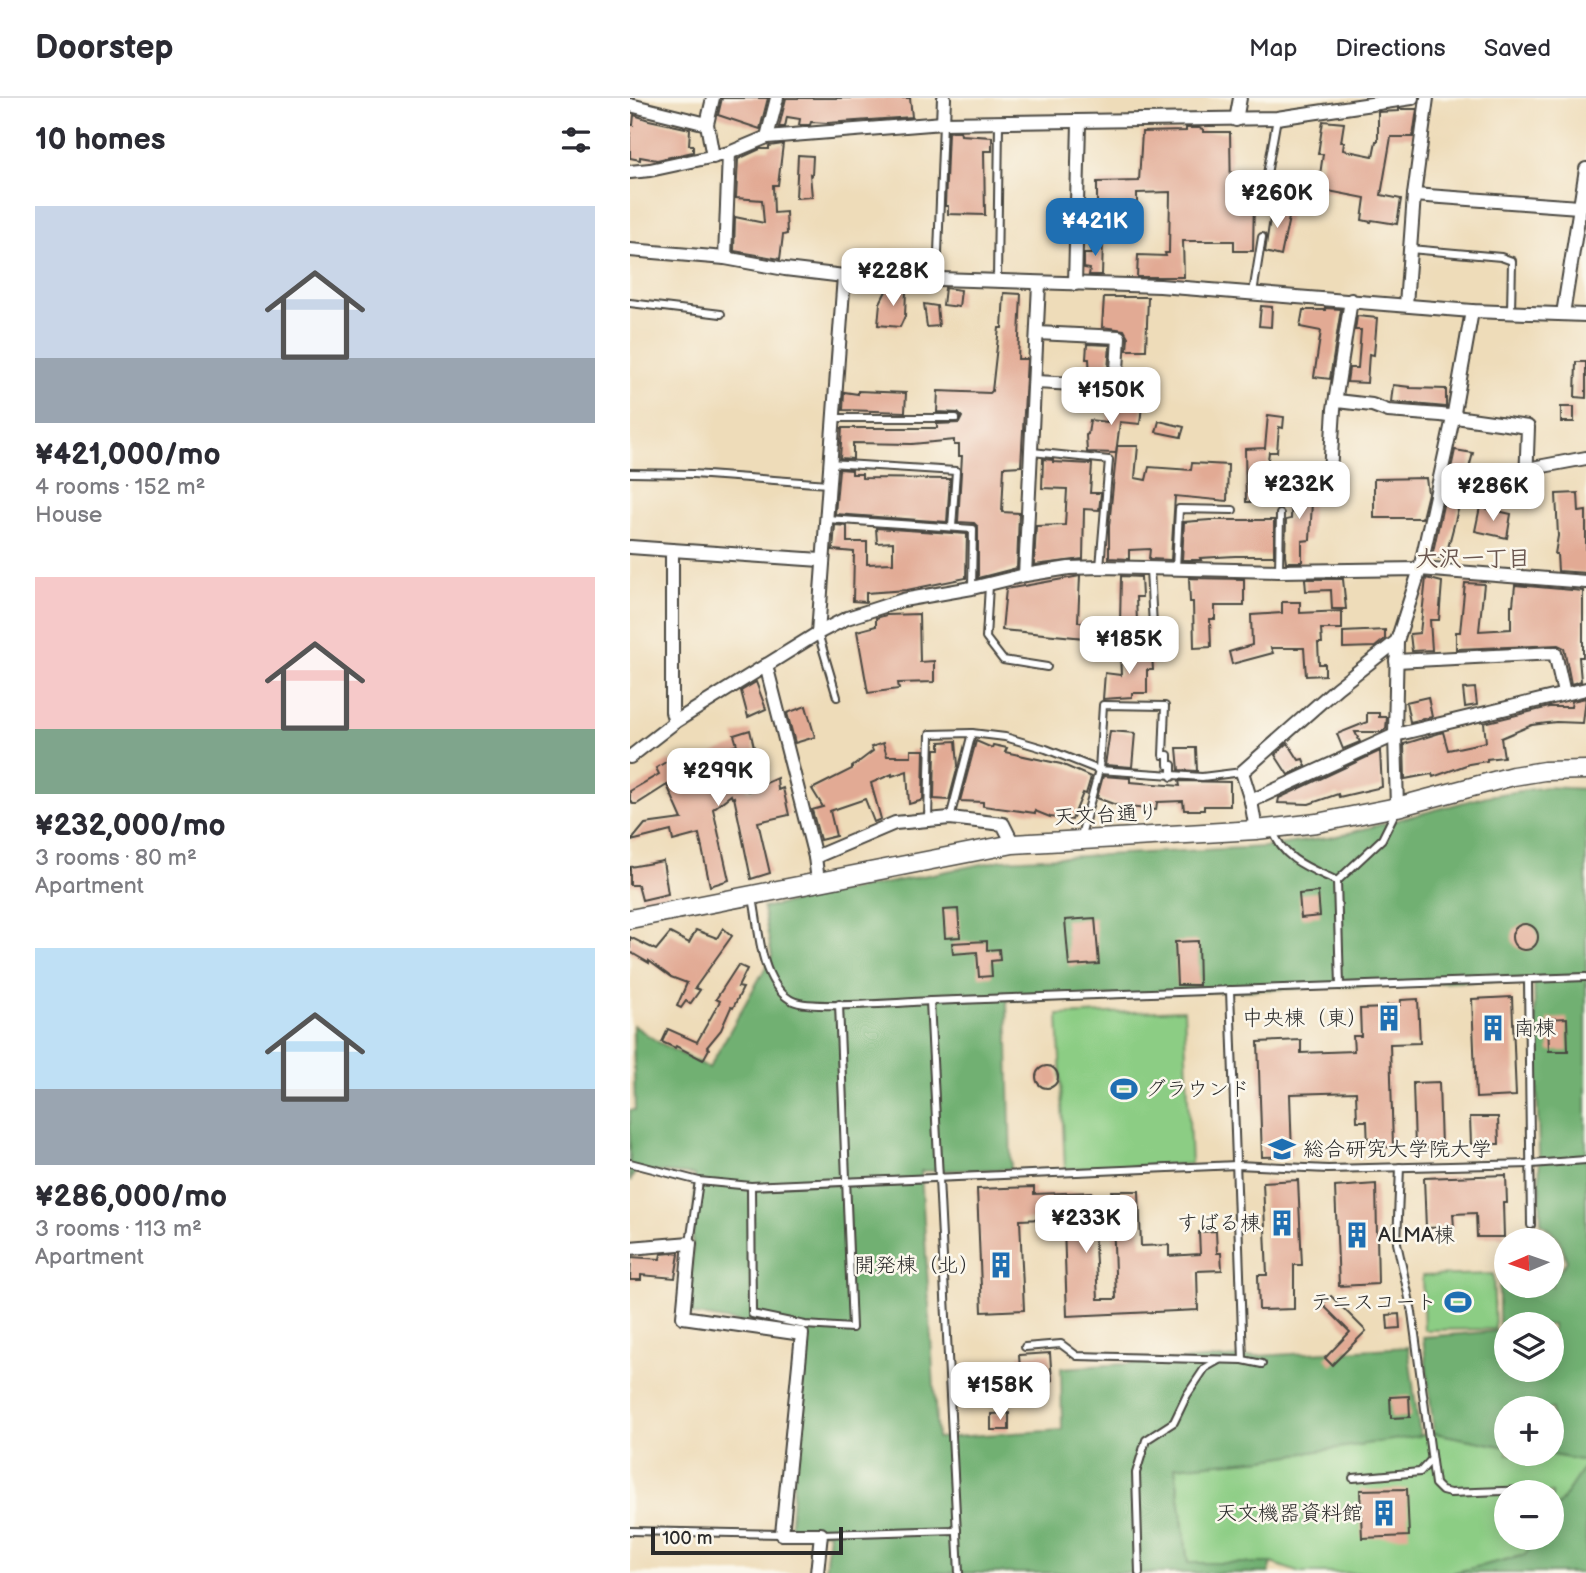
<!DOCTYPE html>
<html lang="en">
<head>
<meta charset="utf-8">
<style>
  :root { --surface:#fff; --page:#f2f2f3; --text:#2b2b33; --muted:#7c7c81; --line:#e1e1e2; --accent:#1f6fb2 }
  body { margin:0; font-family:"Balsamiq Sans","Klee One",sans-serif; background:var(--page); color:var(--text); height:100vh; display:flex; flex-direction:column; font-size:26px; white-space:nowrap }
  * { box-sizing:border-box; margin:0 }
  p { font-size:23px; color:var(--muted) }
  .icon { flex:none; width:38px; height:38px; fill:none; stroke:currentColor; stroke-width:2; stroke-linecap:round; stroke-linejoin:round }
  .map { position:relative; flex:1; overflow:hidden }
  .panel { display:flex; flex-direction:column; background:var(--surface); width:630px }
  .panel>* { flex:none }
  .needle { width:46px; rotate:268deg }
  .tools { position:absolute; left:864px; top:1130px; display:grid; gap:14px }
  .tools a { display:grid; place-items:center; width:70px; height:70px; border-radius:50%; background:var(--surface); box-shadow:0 4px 18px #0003; font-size:35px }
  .scale { position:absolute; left:21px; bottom:18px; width:192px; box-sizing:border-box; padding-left:7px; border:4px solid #2b2b2b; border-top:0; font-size:19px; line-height:24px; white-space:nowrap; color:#2b2b2b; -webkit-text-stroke:5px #fbf7ec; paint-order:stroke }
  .price { position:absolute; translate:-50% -60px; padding:0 16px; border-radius:14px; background:#fff; color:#222; font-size:23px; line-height:46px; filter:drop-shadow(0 2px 4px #0008) }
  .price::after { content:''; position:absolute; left:50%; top:42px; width:21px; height:16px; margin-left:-10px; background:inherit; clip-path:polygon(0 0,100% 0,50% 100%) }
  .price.on { background:var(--accent); color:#fff }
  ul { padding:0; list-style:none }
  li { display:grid; align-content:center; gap:14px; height:371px; padding:0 35px }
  li span { display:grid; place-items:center; height:217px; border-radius:0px; color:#555 }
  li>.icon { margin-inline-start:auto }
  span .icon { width:126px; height:126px; fill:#fffc; stroke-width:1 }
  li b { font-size:30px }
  h2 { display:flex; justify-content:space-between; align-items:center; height:84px; padding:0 35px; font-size:30px }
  header { display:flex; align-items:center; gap:42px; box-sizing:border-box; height:98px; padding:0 35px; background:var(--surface); border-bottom:2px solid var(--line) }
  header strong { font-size:33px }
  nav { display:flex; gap:38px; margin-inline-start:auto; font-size:24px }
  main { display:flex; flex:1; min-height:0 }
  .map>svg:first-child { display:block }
  .green { fill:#8ccd84; stroke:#5c7c58; stroke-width:2 }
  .forest { fill:#71b072; stroke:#4e6e4e; stroke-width:2; fill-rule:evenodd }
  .building { fill:#e2aa94 }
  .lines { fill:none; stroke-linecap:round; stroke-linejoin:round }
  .service-casing { stroke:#484640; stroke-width:10 }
  .minor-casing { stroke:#484640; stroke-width:16 }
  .secondary-casing { stroke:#484640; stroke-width:21 }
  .service { stroke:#fff; stroke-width:6 }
  .minor { stroke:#fff; stroke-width:12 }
  .secondary { stroke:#fff; stroke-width:18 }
  .labels { text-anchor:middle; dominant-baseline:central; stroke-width:5; stroke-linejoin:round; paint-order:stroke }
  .street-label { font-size:21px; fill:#2b2b2b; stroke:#fbf7ec }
  .poi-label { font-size:21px; fill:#2b2b2b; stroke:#fbf7ec; text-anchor:end }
  .neighbourhood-label { font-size:23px; font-weight:bold; fill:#6b5750; stroke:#fbf7ec }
</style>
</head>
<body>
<header>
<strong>Doorstep</strong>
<nav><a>Map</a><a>Directions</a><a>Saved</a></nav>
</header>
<main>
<section class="panel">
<h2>10 homes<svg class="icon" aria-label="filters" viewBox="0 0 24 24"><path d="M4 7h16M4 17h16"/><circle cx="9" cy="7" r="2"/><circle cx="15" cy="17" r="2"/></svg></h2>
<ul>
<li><span style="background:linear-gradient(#c9d6e8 70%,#9aa5b1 0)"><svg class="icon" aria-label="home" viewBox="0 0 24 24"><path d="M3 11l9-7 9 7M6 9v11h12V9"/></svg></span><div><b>¥421,000/mo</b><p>4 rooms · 152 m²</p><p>House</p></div></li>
<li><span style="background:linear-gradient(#f6c9c9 70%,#7fa58c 0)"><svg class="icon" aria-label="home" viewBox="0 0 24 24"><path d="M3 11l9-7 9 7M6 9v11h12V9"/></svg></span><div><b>¥232,000/mo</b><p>3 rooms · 80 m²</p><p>Apartment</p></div></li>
<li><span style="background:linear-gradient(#bfe0f5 65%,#9aa5b1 0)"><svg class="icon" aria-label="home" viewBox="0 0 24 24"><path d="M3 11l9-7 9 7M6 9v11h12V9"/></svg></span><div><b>¥286,000/mo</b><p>3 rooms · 113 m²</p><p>Apartment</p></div></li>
</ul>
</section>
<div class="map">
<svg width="956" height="1475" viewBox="0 0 956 1475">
  <rect width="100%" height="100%" fill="#fbf7ec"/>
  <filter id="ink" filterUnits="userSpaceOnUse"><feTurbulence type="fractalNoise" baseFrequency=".0143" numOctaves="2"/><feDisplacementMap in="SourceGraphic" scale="14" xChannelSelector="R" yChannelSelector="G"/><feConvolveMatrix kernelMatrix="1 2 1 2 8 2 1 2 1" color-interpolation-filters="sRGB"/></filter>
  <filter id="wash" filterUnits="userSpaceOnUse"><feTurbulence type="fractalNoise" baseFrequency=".00686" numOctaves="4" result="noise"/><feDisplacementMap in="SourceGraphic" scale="28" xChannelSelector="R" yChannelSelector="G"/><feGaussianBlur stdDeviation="1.57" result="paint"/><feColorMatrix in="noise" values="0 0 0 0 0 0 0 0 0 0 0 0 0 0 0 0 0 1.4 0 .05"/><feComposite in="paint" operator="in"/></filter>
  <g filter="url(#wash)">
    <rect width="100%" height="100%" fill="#eedcb9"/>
    <!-- green -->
    <g class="green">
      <path d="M554 912 561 1066 435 1071 428 917Z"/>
      <path d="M863 1176 865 1231 794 1232 792 1178Z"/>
      <path d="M804 1335 877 1349V1356H917L956 1363V1366L922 1417V1395H877V1440H906L895 1457 822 1475H670L642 1465 558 1466 545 1368 634 1361Z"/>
    </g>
    <!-- forest -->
    <g class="forest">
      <path d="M916 689 956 691V1363L917 1356H922V1311H877V1349L804 1335 793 1239 869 1233V1158L877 1164V1188H922V1181L937 1163 928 1139 911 1125 904 881 377 902 381 1071 291 1073 307 1340 432 1332 431 1270 778 1249 790 1338 634 1361 545 1369 558 1465H642L639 1475H195L199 1434 160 1435 175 1236 60 1216 65 1077 6 1072 0 1084V1012H5L3 927 28 944 79 970 142 858 133 810 372 762 634 749 704 739 857 698ZM877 1227H922V1272H877Z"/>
      <path d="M956 1366V1475H822L895 1457 906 1440H922V1417Z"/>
    </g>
    <g id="blocks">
      <!-- building -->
      <g class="building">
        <path d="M92 0H138L130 31 88 17Z"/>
        <path d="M156 0H280L282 19 198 25 181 24 180 27H169L170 21 157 19 155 29H149Z"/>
        <path d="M769 11H787L783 39H761L751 97 771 101 767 126 742 122 741 124 732 122 735 100 688 91 693 56H688L693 23 714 25 711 44H714L713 52 743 58 746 43H748V14L769 13Z"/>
        <path d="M4 17 19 22 60 31 59 47H63V54L27 62 10 59V62L0 60V27H3Z"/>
        <path d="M556 30H569L573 31V34H600L601 99 624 100 623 153H604V143H553L554 179H507L508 157 536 158 535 155H539L540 94 507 95V116H490V110H467V84L509 83 512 34 556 33Z"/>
        <path d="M330 33 331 37 362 39V53H354L355 117 318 116V108H315L318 34Z"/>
        <path d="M153 46 148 87H143L144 115 156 114 157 136 153 137 150 161 104 153 105 119 134 125 132 102 106 100 108 61 130 51H139V48Z"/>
        <path d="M168 57 183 58 182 77 180 76 182 99 166 100Z"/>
        <path d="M642 107 661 110 651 158 635 154Z"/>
        <path d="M461 142H473L472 177H459L460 171 454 170V156H461Z"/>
        <path d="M315 190 331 192 329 209 313 207Z"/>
        <path d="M257 191 276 192 275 218 270 229 248 227 250 205Z"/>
        <path d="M374 195 391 196 388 261H397L391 368 374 369 372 414 389 415 387 470 348 480V429L344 425 328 424 332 358H329V347H324V342L282 346 223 345V361L210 360 212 330H307V326L329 325 332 319 328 315 307 314 308 293 360 295 362 293 369 230H372Z"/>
        <path d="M474 199H518L516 252H497L498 239 494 232 472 229Z"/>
        <path d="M294 206 307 208 309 228 297 229Z"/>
        <path d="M631 208 642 209 641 229 629 228Z"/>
        <path d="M695 210 711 211 700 281 684 279 691 233 670 229 673 212H695Z"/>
        <path d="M727 218 747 220 744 257 739 256 737 285 717 284 719 270H728L731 232H725Z"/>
        <path d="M457 246 480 247 478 272H474L475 279 460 278 459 261H456Z"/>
        <path d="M946 264H956V300L945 299Z"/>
        <path d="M763 287 780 289V290L816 291V309L761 304Z"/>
        <path d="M228 293 276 295 275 314 213 312 214 294 228 296Z"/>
        <path d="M480 304 512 307 510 326 490 324 486 355 457 354 456 337 458 336 460 322 477 324Z"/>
        <rect x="931" y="309" width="13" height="15"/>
        <path d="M638 317 654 319 653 330 649 329 647 354H639L637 369H634L635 404H616L615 351 635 350Z"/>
        <path d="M529 323 554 329 551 339 526 334Z"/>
        <path d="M487 348H508L505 380 516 382 519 369 561 372 562 365 598 367 597 403 545 398 541 462 519 461 520 451 499 452V461L479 460V428Z"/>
        <path d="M825 352 843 355 815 461 802 458Z"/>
        <path d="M413 361 423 362V364L462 366 460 395H471L469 412 454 411 453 461 404 467 406 428 435 427 437 391 412 390Z"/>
        <path d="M209 371 222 372V376H232V380L320 381 317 424 205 416Z"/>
        <path d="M796 380 798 395 792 420H744V381Z"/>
        <path d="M662 383 683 384 680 442 672 443V464H656L655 457 656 422 661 421Z"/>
        <path d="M948 395 949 414 956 413V475L928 473 927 456H925L928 438 926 396Z"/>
        <path d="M850 409 881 416 877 440 845 433Z"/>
        <path d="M580 422H644V458H605L570 460 571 462H552L554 424Z"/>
        <path d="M205 427 217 428V444H237V466L263 465V444L247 445 246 430 337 436 336 480 277 492 236 495V504L223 503 224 454 203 452Z"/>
        <path d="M450 478 448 524 474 528 490 526 491 478 511 479 512 499H506L507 524H513V542H463L461 545 453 544 454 540 372 532 376 491Z"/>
        <path d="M559 480 614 481V508H585V521H580L581 549 564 550 563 504H560Z"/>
        <path d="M796 480 812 484 809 522H800L802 552 782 553 780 536 790 535Z"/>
        <path d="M675 481H713L716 511H702L701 492 676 493Z"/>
        <path d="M835 485 854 486 849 533 881 531V507H883L885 487 953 493V559H949L951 583 941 586 934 550 928 547 826 551V534H830Z"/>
        <path d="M652 504H670V515L712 513V531H691L692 545H688L689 566H695V577L676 578 674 550H641L643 555 602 566 599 554 622 547 621 517 652 515Z"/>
        <path d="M289 516 290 564 304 563V584L268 585 269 591 238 595 227 533 246 528V520L256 517Z"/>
        <path d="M755 532V541L745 549 713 550V534Z"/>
        <path d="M513 553V557L522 556 523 572H517V595H502V599L473 601 475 575 491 577 490 554Z"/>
        <path d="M126 584 136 611 118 619 111 593Z"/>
        <path d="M845 590 847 607 835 609 833 591Z"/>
        <path d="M798 599 802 619 780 624 776 604Z"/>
        <path d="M956 600 953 625 926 624 902 627 871 640 874 659 857 661V663L839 666 803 679 802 676 775 681 774 646 813 634 818 652 856 644 854 625 919 609H941L942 603Z"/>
        <path d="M176 608 185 639 165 645 157 615Z"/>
        <path d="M737 615H749V619H757L756 631 751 634H725L730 644 713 651 707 636 737 624Z"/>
        <path d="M120 632 127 662 106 667 118 693 147 680 148 692 153 690 159 717 128 724 140 775 121 781 104 699 102 700 101 697 83 711 99 782 80 788 69 736 43 743 41 733 1 743 15 726 52 721 37 687 7 706H3L0 701V693L29 676 26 670 39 662 59 692 90 675 83 655 107 647 104 637Z"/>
        <path d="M480 633 505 635 502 669 475 667Z"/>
        <path d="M326 643 328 668 319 702 304 701 305 651H310V644Z"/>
        <path d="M346 643 362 650 363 647 377 650 375 654 431 666 461 679 456 696 453 695 442 722 420 719 405 713V715L353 708V704L330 703Z"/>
        <path d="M253 645 257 658H281V652H294L293 701 290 703 279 706 277 673 262 678V676L241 685 251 721 244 724 235 701 200 713 206 738 190 742 182 712 193 709 182 691 222 671V669L243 653 241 649Z"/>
        <path d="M658 645 669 662 673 661 676 668 658 677 645 657Z"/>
        <path d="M547 650H566L567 673 549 672Z"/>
        <path d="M750 653 752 689 709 699 708 696 679 706 648 705 649 700Z"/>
        <path d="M473 678 500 680V684L550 688 549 683 600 684V708H574V712H554L553 703 527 704 526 712 489 708 467 700Z"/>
        <path d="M33 763 38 796 12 802 8 787H0V769Z"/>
        <path d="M688 794 690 818 671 820 669 796Z"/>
        <path d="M328 811 330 839 315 840 313 812Z"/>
        <path d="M465 820 469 866 439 868 435 822Z"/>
        <circle cx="895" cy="839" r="13"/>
        <path d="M93 830 102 838 65 890 70 892 60 906 56 903 51 910 47 908 57 885 41 879 19 863V865L0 854V839L26 852 40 835 59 845 66 832 87 840Z"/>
        <path d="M357 843V852L369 851 370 862 361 863 362 878 349 879 347 854 323 856 322 845Z"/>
        <path d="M568 843 569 887H547L545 844Z"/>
        <path d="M108 867 117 871 108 889 113 890 103 910 101 909 91 932 77 949 79 951 73 962 46 948 45 950 32 944 38 931 67 944 90 903 86 901Z"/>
        <path d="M882 899 886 998 846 1000 842 901Z"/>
        <path d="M788 901 790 945 760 946 763 1049 738 1050 737 1023H727L726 994 660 996 662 1058 632 1059 628 944 671 942V955L724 953 723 938H731L730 911 757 910V907H770L771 902Z"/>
        <path d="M937 920 938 953H919L918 921Z"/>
        <circle cx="417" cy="979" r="11"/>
        <path d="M809 984 811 1049 785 1050 783 985Z"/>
        <path d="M840 1019H868L869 1046H841Z"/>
        <path d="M876 1077 877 1105H873L874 1139H847L846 1115 823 1116 824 1129 796 1130 794 1080Z"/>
        <path d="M668 1082 672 1167H664V1211L629 1212 628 1177H637L633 1084Z"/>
        <path d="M746 1086 748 1186 709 1188 705 1089Z"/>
        <path d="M404 1089V1096L462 1094 468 1201H486L482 1093H509L511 1148 539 1147V1158L570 1156 569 1134 586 1133 587 1155H591L592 1172 567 1173 568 1212 437 1218 434 1129H413V1121L390 1122 394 1212 352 1214 347 1091Z"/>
        <path d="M42 1155 49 1156 45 1180 11 1177V1182H0L1 1159 30 1161 31 1156Z"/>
        <path d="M701 1198 736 1233 702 1267 695 1260 720 1234 692 1206Z"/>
        <path d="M769 1216 770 1230 758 1231 757 1217Z"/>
        <path d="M420 1255 422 1283 391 1285 389 1257Z"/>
        <path d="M779 1298 780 1319 761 1320 760 1299Z"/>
        <path d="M379 1315V1332H361V1316Z"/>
        <path d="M777 1391 779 1438 732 1440 730 1392Z"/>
      </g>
    </g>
  </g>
  <g filter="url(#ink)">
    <use href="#blocks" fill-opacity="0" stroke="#484640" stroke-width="2"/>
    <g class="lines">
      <!-- service casing -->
      <g class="service-casing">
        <g id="service">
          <path d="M634 93 647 20"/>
          <path d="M780 151 871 159 882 163 881 213"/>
          <path d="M307 181 313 25"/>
          <path d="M367 182 369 25"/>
          <path d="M623 195 632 139"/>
          <path d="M0 205 91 216"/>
          <path d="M205 320H326"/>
          <path d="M402 354 479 362 470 469"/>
          <path d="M199 365 326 373 322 429"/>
          <path d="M0 375 63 376 198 386"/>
          <path d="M197 421 343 431 342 490"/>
          <path d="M546 470 549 411 603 412"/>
          <path d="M649 473 650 416"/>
          <path d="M359 487 356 540 373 562 417 569"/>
          <path d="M188 535 207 599"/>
          <path d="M465 549 524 547 520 471"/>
          <path d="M320 720 342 635"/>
          <path d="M298 722 300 636 342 635 375 639 416 651 469 672 572 679 612 674"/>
          <path d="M643 732C652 762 682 771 707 783"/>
          <path d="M450 741 469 672 473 607 535 608 533 657H538V667H542V679"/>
          <path d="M123 800C128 824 129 853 139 875 144 886 152 898 163 903 181 912 274 904 300 903L329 1475"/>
          <path d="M898 882 901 1127"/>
          <path d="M710 888 707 783 752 741 766 713"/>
          <path d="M600 892 613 1262 632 1266"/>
          <path d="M300 903 956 879"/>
          <path d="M0 1065 69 1083 121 1088 607 1067 698 1071 901 1066 956 1062"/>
          <path d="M770 1069 767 1145 782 1214 805 1386 812 1393 820 1395 899 1392"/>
          <path d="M121 1088 122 1216 175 1227 222 1230 209 906"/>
          <path d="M60 1145 69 1083"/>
          <path d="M395 1249 431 1246 447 1258 613 1262"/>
          <path d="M723 1380 790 1374 800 1363"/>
          <path d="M0 1433 152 1436"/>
          <path d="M191 1436 327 1432"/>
          <path d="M509 1475 506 1375 516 1342 544 1324 557 1297 575 1270 589 1262"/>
        </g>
      </g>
      <!-- minor casing -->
      <g class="minor-casing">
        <g id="minor">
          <path d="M314 0 313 25 647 20 782 0"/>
          <path d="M0 7 77 26"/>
          <path d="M606 22 610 0"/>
          <path d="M137 39 147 0"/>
          <path d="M83 59 77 26 83 0"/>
          <path d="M0 74 20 72 99 55 137 39 313 25"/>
          <path d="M784 97 949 109"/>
          <path d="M0 152 95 160 155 171 214 178 530 188 842 213 956 217"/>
          <path d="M95 160 99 55"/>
          <path d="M445 186 449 25"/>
          <path d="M776 207 784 97 797 0"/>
          <path d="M933 216 956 71"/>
          <path d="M405 284 486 288 489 239 407 235"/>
          <path d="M707 303 742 307 758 313 811 317 898 329 896 385"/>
          <path d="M897 371 956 360"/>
          <path d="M700 374 704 311 721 202"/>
          <path d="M0 449 42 452V614L45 624"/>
          <path d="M42 452 191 462"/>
          <path d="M395 477 409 186"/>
          <path d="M188 535 214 178"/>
          <path d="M766 563 925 555 934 595"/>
          <path d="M136 567 185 759 188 783"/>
          <path d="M0 659 45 624 188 535 217 520 273 502 342 490 395 477 439 470 470 469 649 473 790 471 956 484"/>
          <path d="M621 703 765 637 956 591"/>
          <path d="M767 709 765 637 767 543 790 471 823 320 842 213"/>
          <path d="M626 732 621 703 612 674 707 590 767 543"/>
          <path d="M185 759 265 725 320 720 373 726 383 746"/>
          <path d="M0 1150 60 1145 53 1219 172 1236 152 1436H191L187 1475"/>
        </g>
      </g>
      <!-- secondary casing -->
      <g class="secondary-casing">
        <path id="secondary" d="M0 821 383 746 626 732 687 725 767 709 883 678 914 673 956 672"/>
      </g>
      <!-- service -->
      <use href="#service" class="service"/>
      <!-- minor -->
      <use href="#minor" class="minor"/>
      <!-- secondary -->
      <use href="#secondary" class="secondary"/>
    </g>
  </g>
  <!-- icons -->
  <defs>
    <g id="building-bare" transform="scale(2.1)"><path d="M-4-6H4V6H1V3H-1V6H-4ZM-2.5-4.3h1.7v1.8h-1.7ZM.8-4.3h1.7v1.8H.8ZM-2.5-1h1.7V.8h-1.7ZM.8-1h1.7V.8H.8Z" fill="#1f6fb2" stroke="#fbf7ec" stroke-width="2.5" paint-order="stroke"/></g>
    <g id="stadium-bare" transform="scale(2.1)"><path d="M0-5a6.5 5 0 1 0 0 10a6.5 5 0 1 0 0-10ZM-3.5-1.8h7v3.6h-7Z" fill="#1f6fb2" stroke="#fbf7ec" stroke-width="2.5" paint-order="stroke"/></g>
    <g id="university-bare" transform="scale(2.1)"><path d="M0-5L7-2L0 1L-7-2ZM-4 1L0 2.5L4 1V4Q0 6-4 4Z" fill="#1f6fb2" stroke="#fbf7ec" stroke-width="2.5" paint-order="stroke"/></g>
  </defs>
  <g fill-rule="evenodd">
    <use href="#building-bare" x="759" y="920"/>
    <use href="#building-bare" x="863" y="930"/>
    <use href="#stadium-bare" x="494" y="991"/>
    <use href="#university-bare" x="652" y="1051"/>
    <use href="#building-bare" x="652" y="1125"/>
    <use href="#building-bare" x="727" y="1137"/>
    <use href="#building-bare" x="371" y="1167"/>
    <use href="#stadium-bare" x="828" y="1204"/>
    <use href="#building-bare" x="754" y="1415"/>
  </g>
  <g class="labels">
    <!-- street labels -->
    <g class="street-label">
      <text transform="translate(476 717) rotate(-3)">天文台通り</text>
    </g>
    <!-- poi labels -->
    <g class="poi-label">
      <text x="738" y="920">中央棟（東）</text>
      <text x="884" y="930" text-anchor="start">南棟</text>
      <text x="515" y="991" text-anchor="start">グラウンド</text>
      <text x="673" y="1051" text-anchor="start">総合研究大学院大学</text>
      <text x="631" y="1125">すばる棟</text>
      <text x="748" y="1137" text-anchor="start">ALMA棟</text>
      <text x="350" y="1167">開発棟（北）</text>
      <text x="807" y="1204">テニスコート</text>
      <text x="733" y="1415">天文機器資料館</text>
    </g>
    <!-- neighbourhood labels -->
    <g class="neighbourhood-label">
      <text x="843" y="461">大沢一丁目</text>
    </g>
  </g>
</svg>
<div class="tools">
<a><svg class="needle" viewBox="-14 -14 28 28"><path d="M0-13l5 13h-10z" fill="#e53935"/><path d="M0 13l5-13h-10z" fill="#7c7c81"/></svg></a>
<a><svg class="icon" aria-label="layers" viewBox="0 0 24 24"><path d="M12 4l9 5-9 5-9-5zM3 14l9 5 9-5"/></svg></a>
<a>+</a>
<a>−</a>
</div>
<div class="scale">100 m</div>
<b class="price" style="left:647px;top:132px">¥260K</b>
<b class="price on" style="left:465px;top:160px">¥421K</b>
<b class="price" style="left:263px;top:210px">¥228K</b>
<b class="price" style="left:481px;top:329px">¥150K</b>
<b class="price" style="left:669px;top:423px">¥232K</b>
<b class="price" style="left:863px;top:425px">¥286K</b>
<b class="price" style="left:499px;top:578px">¥185K</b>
<b class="price" style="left:88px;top:710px">¥299K</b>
<b class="price" style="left:456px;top:1157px">¥233K</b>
<b class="price" style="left:370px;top:1324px">¥158K</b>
</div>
</main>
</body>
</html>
